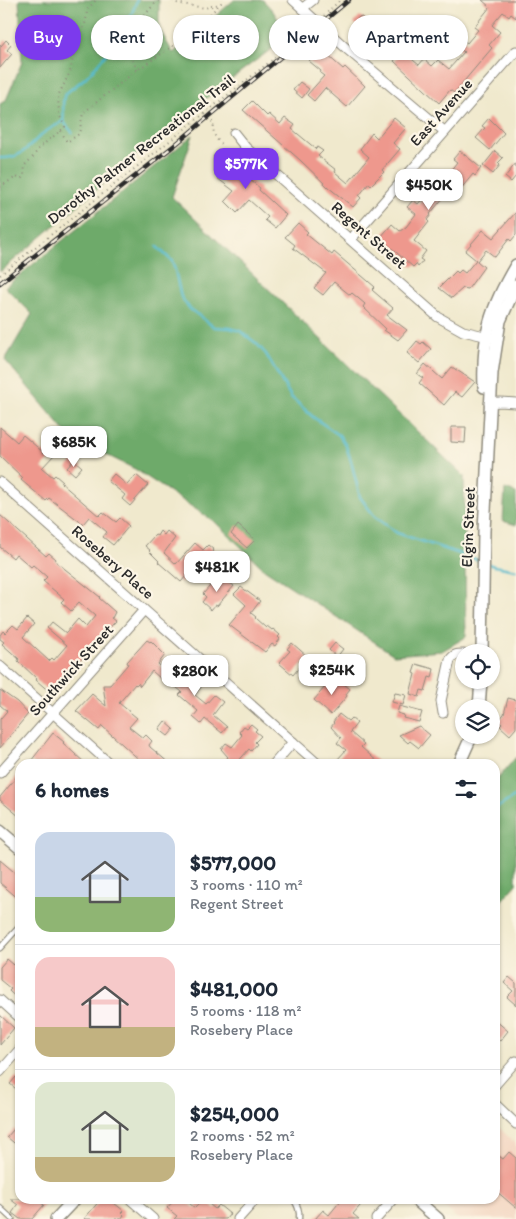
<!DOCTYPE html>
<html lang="en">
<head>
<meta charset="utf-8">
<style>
  :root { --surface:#fff; --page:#f2f2f3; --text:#1f2937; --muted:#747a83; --line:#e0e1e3; --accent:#7c3aed }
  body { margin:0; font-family:Itim,sans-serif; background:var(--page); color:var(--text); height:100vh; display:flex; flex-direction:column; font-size:19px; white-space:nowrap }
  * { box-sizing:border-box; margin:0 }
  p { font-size:16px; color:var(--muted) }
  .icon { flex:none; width:28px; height:28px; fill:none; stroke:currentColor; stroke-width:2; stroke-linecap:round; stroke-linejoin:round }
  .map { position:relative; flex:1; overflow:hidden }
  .side { position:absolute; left:15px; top:759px; width:485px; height:445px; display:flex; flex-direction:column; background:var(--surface); border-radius:15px; box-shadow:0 1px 4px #0004 }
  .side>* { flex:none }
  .banner { position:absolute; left:15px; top:15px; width:486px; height:45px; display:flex; gap:10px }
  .tools { position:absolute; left:455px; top:644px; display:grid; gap:10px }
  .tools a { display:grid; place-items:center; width:45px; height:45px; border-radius:50%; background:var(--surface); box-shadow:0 1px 4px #0004; font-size:25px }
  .price { position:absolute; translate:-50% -42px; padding:0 11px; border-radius:10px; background:#fff; color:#222; font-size:16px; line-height:32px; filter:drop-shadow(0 1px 2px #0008) }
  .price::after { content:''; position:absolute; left:50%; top:30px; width:15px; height:11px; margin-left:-8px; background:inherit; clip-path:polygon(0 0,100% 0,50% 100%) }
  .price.selected { background:var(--accent); color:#fff }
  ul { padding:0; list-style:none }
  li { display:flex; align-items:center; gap:15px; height:125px; padding:0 20px }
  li+li { border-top:1px solid var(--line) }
  li span { display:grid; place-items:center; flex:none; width:140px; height:100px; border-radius:15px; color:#555 }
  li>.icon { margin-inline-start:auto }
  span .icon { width:60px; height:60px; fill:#fffc; stroke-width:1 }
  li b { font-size:21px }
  h2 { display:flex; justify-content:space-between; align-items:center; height:60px; padding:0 20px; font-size:21px }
  .chip { padding:0 18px; border-radius:22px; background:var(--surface); box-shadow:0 1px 4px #0004; font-size:18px; line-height:45px }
  .chip.selected { background:var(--accent); color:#fff }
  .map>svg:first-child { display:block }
  .built { fill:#f3d4bf }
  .forest { fill:#6eaa6a; stroke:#4c6a4a }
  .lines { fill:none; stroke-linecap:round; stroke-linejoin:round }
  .stream { stroke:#4eb8cb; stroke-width:2.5 }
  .building { fill:#ee988d }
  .service-casing { stroke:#8e8a7c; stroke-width:7 }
  .minor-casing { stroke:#8e8a7c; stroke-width:11 }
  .tertiary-casing { stroke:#8e8a7c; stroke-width:14 }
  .path { stroke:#8e8a7c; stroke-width:2; stroke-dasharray:1 4; stroke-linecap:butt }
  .service { stroke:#fff; stroke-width:4.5 }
  .minor { stroke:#fff; stroke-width:9 }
  .tertiary { stroke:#fff; stroke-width:11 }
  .rail-casing { stroke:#2b2b2b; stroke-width:4.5 }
  .rail { stroke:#fcf5e5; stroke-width:2.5; stroke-dasharray:8; stroke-linecap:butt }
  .labels { text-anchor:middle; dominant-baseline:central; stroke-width:4.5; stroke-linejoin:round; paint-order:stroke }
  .street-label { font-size:16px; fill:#2b2b2b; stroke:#fcf5e5 }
</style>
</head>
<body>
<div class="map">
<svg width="516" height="1219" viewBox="0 0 516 1219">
  <rect width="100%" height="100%" fill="#fcf5e5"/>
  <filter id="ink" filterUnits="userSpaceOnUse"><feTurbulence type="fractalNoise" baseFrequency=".02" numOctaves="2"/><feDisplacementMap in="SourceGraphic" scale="10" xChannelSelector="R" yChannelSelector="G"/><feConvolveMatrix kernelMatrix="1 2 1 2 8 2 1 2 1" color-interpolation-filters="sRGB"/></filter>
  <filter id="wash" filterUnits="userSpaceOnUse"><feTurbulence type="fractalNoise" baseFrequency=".0096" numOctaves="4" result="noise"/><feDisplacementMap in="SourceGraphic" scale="20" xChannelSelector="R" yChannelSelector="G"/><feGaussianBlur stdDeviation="1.12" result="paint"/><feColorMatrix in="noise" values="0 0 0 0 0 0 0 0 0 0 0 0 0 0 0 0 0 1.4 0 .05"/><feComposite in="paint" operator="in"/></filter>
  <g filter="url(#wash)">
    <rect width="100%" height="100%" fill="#f0e9cd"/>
    <!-- built -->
    <path class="built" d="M495 1124 516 1144V1219H458L435 1199H495Z"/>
    <!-- forest -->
    <g class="forest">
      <path d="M19 0H159V28L173 53 234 0H263L273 11 289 37C187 107 95 192 0 272V104L6 100 22 62Z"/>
      <path d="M193 135 172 197 464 476 466 637 442 651 394 655 264 569 215 522 135 469 70 437 5 360 32 314 5 287Z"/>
      <path d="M505 489 516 493V525L503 521Z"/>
      <path d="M516 757V884L495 908V782Z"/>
    </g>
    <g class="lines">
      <!-- stream -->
      <g class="stream">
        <path d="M72 132 63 121C65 112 61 102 65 94 72 88 80 83 86 77 106 56 128 28 137 0"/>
        <path d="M0 158C21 159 27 148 40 136 46 130 56 126 63 121"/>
        <path d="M157 247 172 261 175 270 181 297 190 309 214 327 230 328 240 331 256 343 266 354 291 397 313 417 339 435 346 446 351 461 360 497 375 517 397 533 481 561"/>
        <path d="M486 563 494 566 516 570"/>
        <path d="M495 809 516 796"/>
      </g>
    </g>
    <g id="blocks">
      <!-- building -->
      <g class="building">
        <path d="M482 0H516V18L511 14 509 17 503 12 492 25 500 32 489 45 492 48 454 93 450 90 439 103 394 61 402 51 419 65 424 59 432 66 438 60 449 69 464 52 448 39 454 32 467 43 478 30 474 27 490 7Z"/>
        <path d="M360 16 388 36 380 45 354 23Z"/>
        <path d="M6 40 11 45 7 50 12 54 0 68V44L1 46Z"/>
        <path d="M319 45 327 52 326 54 343 69 345 67 365 86 347 107 325 88 314 101 307 95 324 76 320 73 321 71 309 61 311 59 309 57Z"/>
        <path d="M300 82 309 89 302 98 293 90Z"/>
        <path d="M252 101 267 116 269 114 280 124 285 118 295 125 292 129 316 149 317 147 323 151 318 156 336 170 335 172 348 183 369 157 360 149 372 133 377 138 394 118 406 128 393 143 400 149 382 170 384 172 371 185 369 183 359 196 361 198 353 207 328 187 300 160 243 110Z"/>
        <path d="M489 118 504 133 490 150 476 138 485 128 482 126Z"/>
        <path d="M220 149 232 160 234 158 241 164 239 166 252 177 250 180 260 188 259 190 286 215 275 228 265 220 268 217 249 200 237 213 225 201 234 191 217 178 224 169 213 157Z"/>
        <path d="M460 151 481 168 475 176 473 174 455 196 449 191 430 214 431 215 427 220 429 222 414 241 426 251 420 259 423 261 418 267 416 264 413 267 380 238 392 224 400 231 406 227 416 214 407 207 413 200 418 204 445 173 447 175 457 162 453 159Z"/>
        <path d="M495 151 503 158 498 163 500 165 493 174 483 166Z"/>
        <path d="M516 163V176L511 182 505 177Z"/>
        <path d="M516 212V235L511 241 509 239 495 257 486 250 477 261 484 267 468 289 463 288 452 298 439 288 456 271 458 273 461 270 465 273 476 260 465 251 483 230 493 238Z"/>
        <path d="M298 223 308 232 306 234 332 255 334 252 375 287 372 290 393 308 387 315 407 330 398 340 384 330 386 329 363 307 365 304 352 293 350 295 334 282 323 295 314 288 326 273 293 248 295 245 285 237Z"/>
        <path d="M417 341 421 344 423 342 431 349 419 363 407 353Z"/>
        <path d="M425 364 442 379 452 367 475 382 462 397 455 392 444 405 419 383 423 378 417 374Z"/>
        <path d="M0 427 17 442 23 435 44 453 48 449 54 455 42 468 53 477 55 475 63 482 61 483 76 496 99 516 103 512 116 522 120 518 129 526 113 545 103 537 107 532 89 517 83 524 49 498 46 501 21 480 23 478 0 456Z"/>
        <path d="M451 427H466L465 443 451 442Z"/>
        <path d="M74 460 82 467 75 475 67 468Z"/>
        <path d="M114 474 127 485 136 475 148 485 130 506 122 499 125 495 108 481Z"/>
        <path d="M0 515 46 556 49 553 56 559 55 561 100 597 99 598 115 612 112 618 116 621 95 643 52 694 36 680 37 679 18 661 19 659 2 644 4 642 0 639V635L3 631 5 633 13 625 18 629 27 618 34 624 23 637 49 661 52 658 54 660 67 645 47 628 52 622 66 633 78 619 86 627 95 616 79 602 71 611 61 602 64 599 43 581 47 577 33 565 31 567 16 554 13 558 0 547Z"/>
        <path d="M238 525 255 540 247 548 231 534Z"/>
        <path d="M160 531 164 535 167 531 175 538 164 553 176 564 195 543 203 550 208 545 214 550 206 559 203 556 181 582 158 562 159 561 149 551 150 550 145 546 155 535 157 536Z"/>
        <path d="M217 578 222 582 225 579 234 586 217 606 215 605 211 610 202 602 206 597 203 594Z"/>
        <path d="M241 587 260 601 251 613 256 617 255 618 266 628 267 626 272 630 273 629 280 635 278 637 280 639 275 646 272 644 265 652 229 625 246 605 234 594Z"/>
        <path d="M147 640 150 642 151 641 165 655 158 664 169 673 162 680 152 671 140 686 138 683 136 685 135 684 119 703 137 718 129 727 143 738 146 735 152 741 149 745 150 747 170 764H144L102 726 99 730 76 711 92 694 106 706 103 685H110L128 664 127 662Z"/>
        <path d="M292 643 308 657 293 675 279 663 290 651 287 649Z"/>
        <path d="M335 643 343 649 337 657 329 650Z"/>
        <path d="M179 661 188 668 184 672 201 687 195 695 206 704 214 695 223 702 213 715 227 727 222 733 205 719 201 724 193 717 198 711 179 695 182 692 165 678Z"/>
        <path d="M416 664 434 669 432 678 429 677 425 691 421 690 419 697 410 694 415 674 413 673Z"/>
        <path d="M337 678 350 689 346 694 347 696 331 715 314 700 330 681 333 683Z"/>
        <path d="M0 690 17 702 28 714 0 748V719L7 711 0 705Z"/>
        <path d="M395 693 406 695 403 705 392 702Z"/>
        <path d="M508 698 516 700V728L510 735 500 726 502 724 498 721 504 714Z"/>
        <path d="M399 706 422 712 419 722 403 718 404 715 397 713Z"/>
        <path d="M339 714 348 721 351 718 357 723 350 732 364 744 361 747 380 764H342L337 760 346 750 337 743 341 738 331 727 334 723 333 722Z"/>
        <path d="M165 721 174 729 168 736 159 729Z"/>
        <path d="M251 724 257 729 255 731 261 736 255 742 257 744 251 751 249 749 236 764H223L228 757 221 749 226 743 232 747 242 735 239 732 244 726 247 728Z"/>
        <path d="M419 726 430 735 419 748 410 741 408 743 399 735Z"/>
        <path d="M53 733 64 742 63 743 86 764H35L31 761Z"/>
        <path d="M20 773V817L0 800V797Z"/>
        <path d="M0 860 20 877V900L0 883Z"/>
        <path d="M7 959 14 965 16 963 20 966V1001L9 991 11 989 0 980V967Z"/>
        <path d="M509 977 516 983V1005L507 997 513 991 504 983Z"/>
        <path d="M0 1015 14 1028 0 1045Z"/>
        <path d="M495 1020 508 1031 500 1041 495 1037Z"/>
        <path d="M16 1077 20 1081V1092L10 1084Z"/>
        <path d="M14 1129 20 1134V1148L7 1137Z"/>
        <path d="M509 1152 516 1158V1208L495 1190V1153L503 1159Z"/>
        <path d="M10 1199H36L44 1205 32 1219H20L12 1213 18 1205Z"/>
        <path d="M101 1199H109L124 1211 122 1213 124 1215 121 1219H84Z"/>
        <path d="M175 1199H184L195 1208 203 1199 215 1209 219 1205 230 1214 226 1219H174L177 1216 167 1208Z"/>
        <path d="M342 1199H366L353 1214 359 1219H315L323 1210 329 1215Z"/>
      </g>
    </g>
  </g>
  <g filter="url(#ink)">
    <use href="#blocks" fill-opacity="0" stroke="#8e8a7c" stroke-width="1"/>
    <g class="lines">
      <!-- service casing -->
      <g class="service-casing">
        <g id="service">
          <path d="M0 948 20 926"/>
          <path d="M293 1199C298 1205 300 1211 299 1219"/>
          <path d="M0 1208 12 1219"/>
        </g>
      </g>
      <!-- minor casing -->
      <g class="minor-casing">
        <g id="minor">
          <path d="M293 0 347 49 444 131"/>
          <path d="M303 8 313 0"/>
          <path d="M234 133 246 148 438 317 463 331 493 338"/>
          <path d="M351 239 516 51"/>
          <path d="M489 403 500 402 516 403"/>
          <path d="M0 482 318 764"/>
          <path d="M0 666 110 764"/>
          <path d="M443 713 441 701 450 660C454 654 457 654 464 654"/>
          <path d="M274 764 293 742"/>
          <path d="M0 773 144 610"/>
          <path d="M0 1000 20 1018"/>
          <path d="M0 1072 20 1049"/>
          <path d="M495 1085 516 1061"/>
          <path d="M495 1104 516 1124"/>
          <path d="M130 1199 153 1219"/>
          <path d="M238 1219 256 1199"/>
          <path d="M376 1219 394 1199"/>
        </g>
      </g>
      <!-- tertiary casing -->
      <g class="tertiary-casing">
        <g id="tertiary">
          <path d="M484 387C482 335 490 309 516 265"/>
          <path d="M482 652 484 531 492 373 500 321 516 285"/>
          <path d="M479 708 481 680"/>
          <path d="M459 764 472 735"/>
          <path d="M0 831 20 848"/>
          <path d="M415 1199 438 1219"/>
          <path d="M56 1219 75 1199"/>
        </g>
      </g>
      <!-- path -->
      <g class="path">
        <path d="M173 0 176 3 205 8 219 4"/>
        <path d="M324 16 340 0"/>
        <path d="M137 70C134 62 127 52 129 43 131 32 150 7 159 0"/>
        <path d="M205 114 214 124C212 135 216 139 224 146"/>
        <path d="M61 131 67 142 79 134 83 113 137 70 191 34 221 3 222 0"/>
        <path d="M0 187 16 177 21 179 24 176 25 165 32 158 40 147 65 127 59 114 58 96 70 72 75 50 86 21 87 10 96 0"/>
        <path d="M0 275 281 53 311 27"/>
      </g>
      <!-- service -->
      <use href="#service" class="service"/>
      <!-- minor -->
      <use href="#minor" class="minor"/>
      <!-- tertiary -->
      <use href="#tertiary" class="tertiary"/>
      <!-- rail casing -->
      <g class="rail-casing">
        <path id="rail" d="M0 283 176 144 349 0"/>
      </g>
      <!-- rail -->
      <use href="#rail" class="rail"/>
    </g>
  </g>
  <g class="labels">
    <!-- street labels -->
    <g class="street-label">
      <text transform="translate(441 112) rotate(-48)">East Avenue</text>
      <text transform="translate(141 149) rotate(-38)">Dorothy Palmer Recreational Trail</text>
      <text transform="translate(369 235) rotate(41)">Regent Street</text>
      <text transform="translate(468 527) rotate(-88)">Elgin Street</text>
      <text transform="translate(113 562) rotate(41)">Rosebery Place</text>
      <text transform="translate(71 670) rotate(-48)">Southwick Street</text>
    </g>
  </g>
</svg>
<div class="tools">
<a><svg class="icon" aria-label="locate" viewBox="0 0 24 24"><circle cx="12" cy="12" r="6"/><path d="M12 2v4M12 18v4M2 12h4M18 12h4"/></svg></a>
<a><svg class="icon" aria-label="layers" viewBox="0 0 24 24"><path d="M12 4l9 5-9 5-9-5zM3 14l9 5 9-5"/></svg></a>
</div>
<b class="price selected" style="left:246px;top:190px">$577K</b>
<b class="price" style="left:429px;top:211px">$450K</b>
<b class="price" style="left:74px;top:468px">$685K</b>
<b class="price" style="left:217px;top:593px">$481K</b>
<b class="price" style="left:332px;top:696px">$254K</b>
<b class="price" style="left:195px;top:697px">$280K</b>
<div class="banner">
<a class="chip selected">Buy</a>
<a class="chip">Rent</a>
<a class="chip">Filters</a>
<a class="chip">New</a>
<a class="chip">Apartment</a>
</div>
<section class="side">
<h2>6 homes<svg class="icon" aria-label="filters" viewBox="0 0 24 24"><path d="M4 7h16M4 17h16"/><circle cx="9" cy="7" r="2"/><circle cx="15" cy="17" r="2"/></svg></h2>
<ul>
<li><span style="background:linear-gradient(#c9d6e8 65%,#8fb573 0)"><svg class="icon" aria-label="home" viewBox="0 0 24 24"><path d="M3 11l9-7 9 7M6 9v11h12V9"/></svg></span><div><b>$577,000</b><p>3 rooms · 110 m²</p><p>Regent Street</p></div></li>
<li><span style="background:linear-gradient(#f6c9c9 70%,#c2b280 0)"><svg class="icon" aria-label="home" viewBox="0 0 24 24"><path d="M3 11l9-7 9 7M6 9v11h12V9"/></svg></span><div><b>$481,000</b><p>5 rooms · 118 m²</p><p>Rosebery Place</p></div></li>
<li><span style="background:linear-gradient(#dfe7d0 75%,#c2b280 0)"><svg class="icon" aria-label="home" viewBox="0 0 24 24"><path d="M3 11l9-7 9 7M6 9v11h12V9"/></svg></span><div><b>$254,000</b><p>2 rooms · 52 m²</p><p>Rosebery Place</p></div></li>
</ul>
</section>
</div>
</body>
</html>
